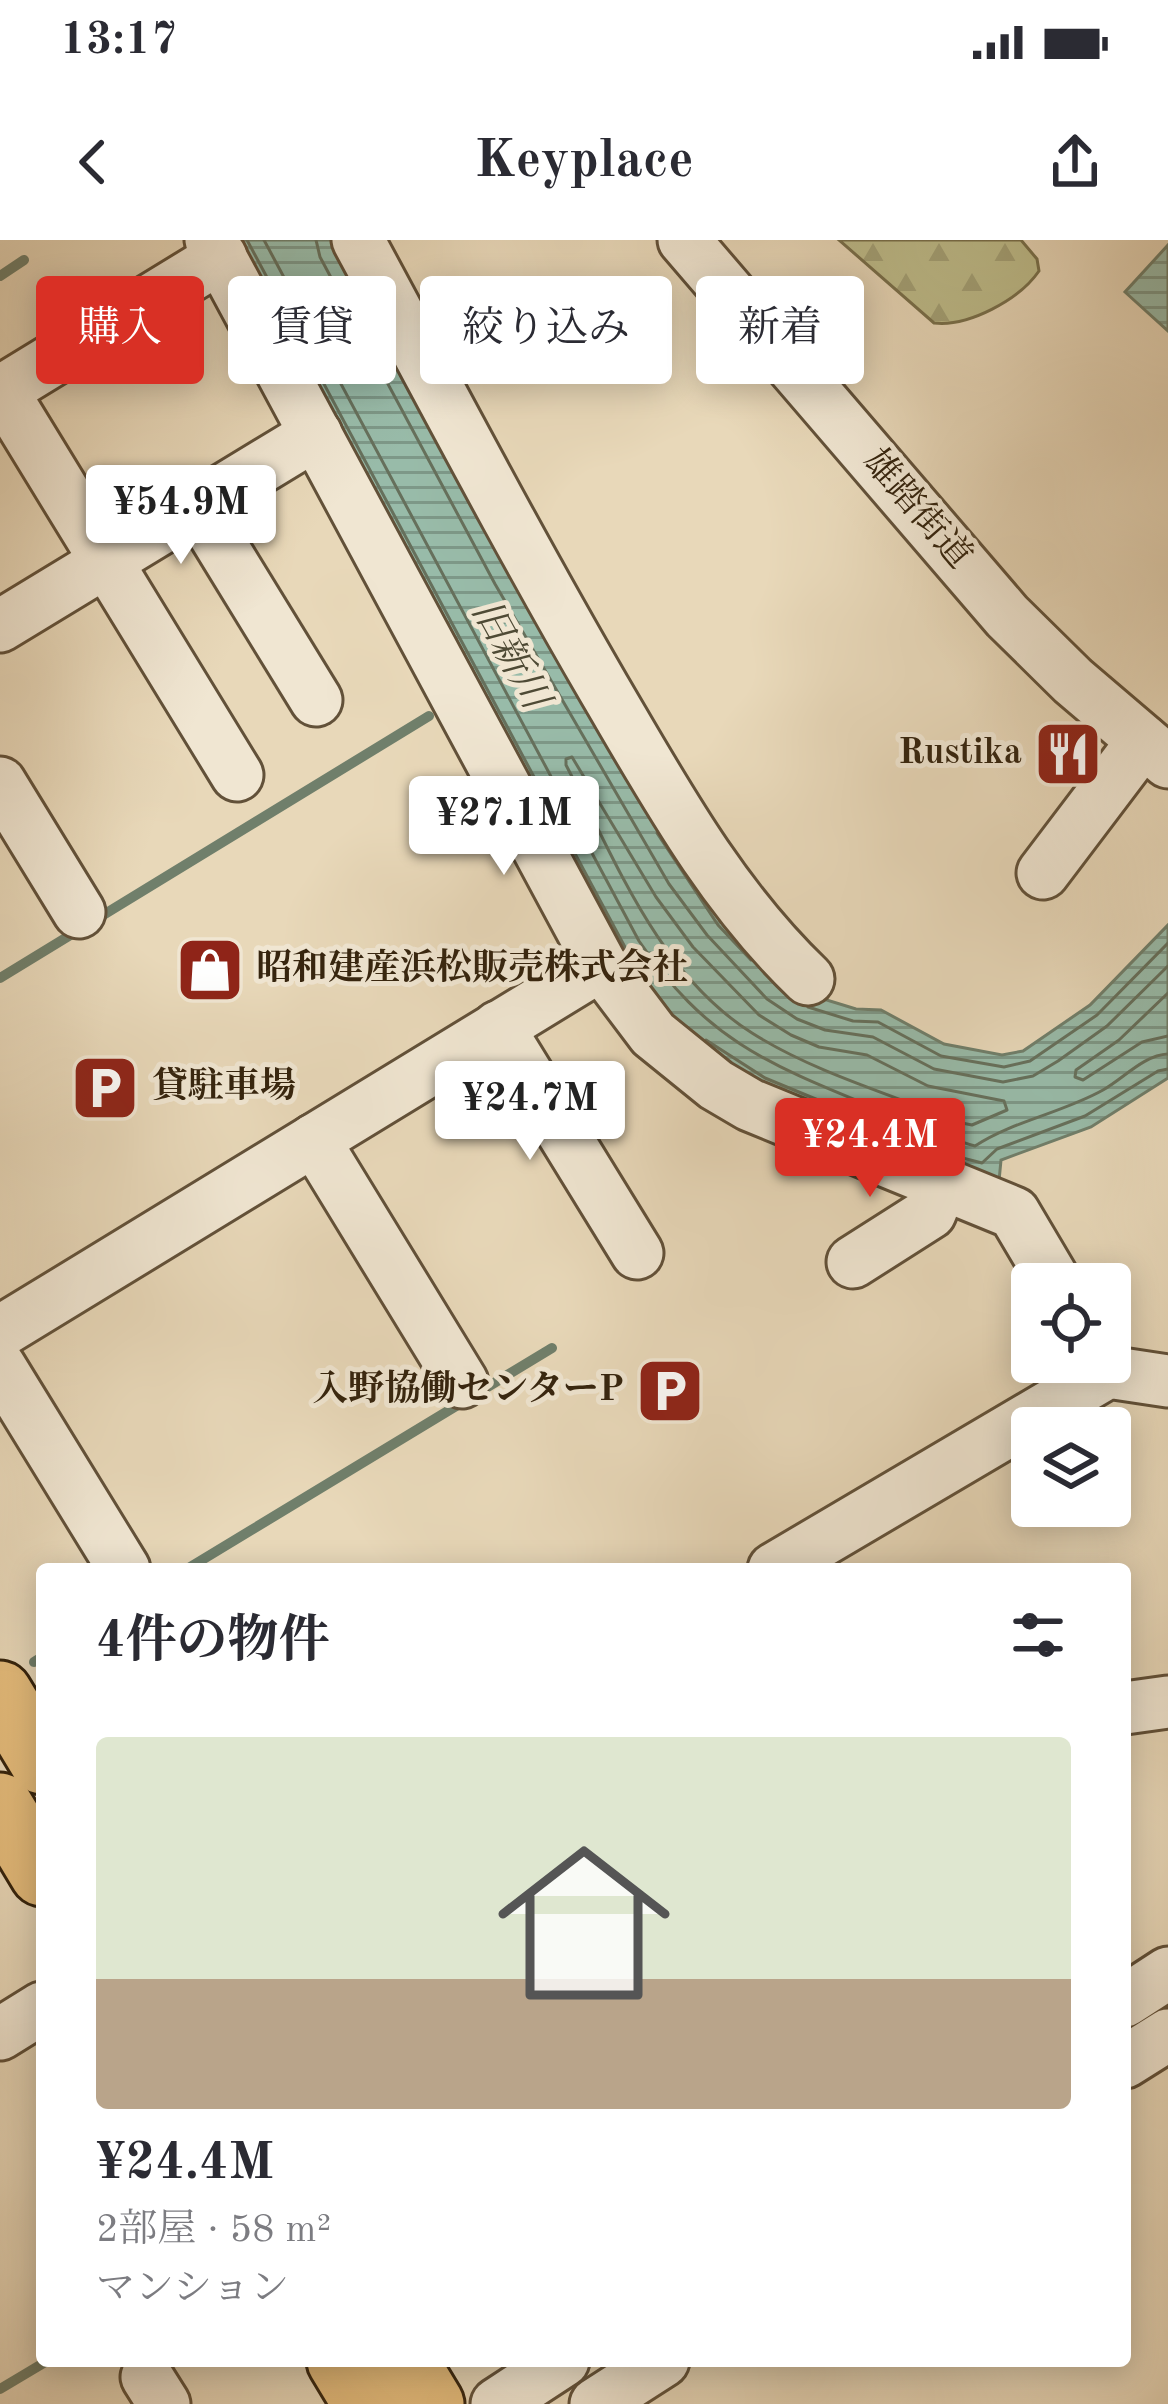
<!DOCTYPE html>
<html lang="ja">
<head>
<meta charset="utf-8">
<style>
  :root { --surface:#fff; --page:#f7f7f7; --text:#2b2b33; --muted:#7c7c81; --line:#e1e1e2; --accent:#d93025 }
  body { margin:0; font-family:"Old Standard TT","Noto Serif JP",serif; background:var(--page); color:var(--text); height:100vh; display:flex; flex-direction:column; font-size:45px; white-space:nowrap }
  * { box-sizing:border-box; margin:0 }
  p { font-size:39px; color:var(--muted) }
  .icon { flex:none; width:66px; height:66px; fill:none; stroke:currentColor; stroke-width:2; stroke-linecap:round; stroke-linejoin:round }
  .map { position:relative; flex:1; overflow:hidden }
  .panel { position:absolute; left:36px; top:1323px; width:1095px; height:804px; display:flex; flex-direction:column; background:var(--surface); border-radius:12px; box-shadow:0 6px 30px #0003 }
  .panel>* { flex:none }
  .banner { position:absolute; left:36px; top:36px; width:1098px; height:108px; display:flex; gap:24px }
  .controls { position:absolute; left:1011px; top:1023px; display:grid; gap:24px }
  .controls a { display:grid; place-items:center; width:120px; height:120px; border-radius:12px; background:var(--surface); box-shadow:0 6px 30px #0003; font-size:60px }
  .price { position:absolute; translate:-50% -102px; padding:0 27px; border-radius:12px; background:#fff; color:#222; font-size:39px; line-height:78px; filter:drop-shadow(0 3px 6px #0008) }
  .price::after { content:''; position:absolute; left:50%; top:72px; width:36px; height:27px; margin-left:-18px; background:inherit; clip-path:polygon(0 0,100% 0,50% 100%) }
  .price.current { background:var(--accent); color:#fff }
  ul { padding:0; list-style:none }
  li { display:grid; align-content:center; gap:24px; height:636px; padding:0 60px }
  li+li { border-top:3px solid var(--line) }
  li span { display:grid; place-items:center; height:372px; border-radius:12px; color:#555 }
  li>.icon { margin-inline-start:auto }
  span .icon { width:216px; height:216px; fill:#fffc; stroke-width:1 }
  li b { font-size:51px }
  h2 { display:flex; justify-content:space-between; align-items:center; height:144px; padding:0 60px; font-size:51px }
  .pill { padding:0 42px; border-radius:12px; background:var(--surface); box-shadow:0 6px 30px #0003; font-size:42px; line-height:108px }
  .pill.current { background:var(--accent); color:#fff }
  .status { display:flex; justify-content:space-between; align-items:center; height:84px; padding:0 60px; background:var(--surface); direction:ltr }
  .status svg { height:33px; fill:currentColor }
  header { display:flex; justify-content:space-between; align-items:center; height:156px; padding:0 60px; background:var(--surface); font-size:54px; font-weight:600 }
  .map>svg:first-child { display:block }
  .forest { fill:url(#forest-firs); stroke:#79704c; stroke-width:3 }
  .water { fill:url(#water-rules); stroke:#707f6b; stroke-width:3 }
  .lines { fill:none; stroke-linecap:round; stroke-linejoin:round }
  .shore { stroke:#66705c; stroke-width:3 }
  .stream { stroke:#707f6b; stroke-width:10 }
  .minor-casing { stroke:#625139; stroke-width:57 }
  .major-casing { stroke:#35240e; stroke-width:69 }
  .minor { stroke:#f0e6d2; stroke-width:51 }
  .major { stroke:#e4bc7c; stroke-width:63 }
  .labels { text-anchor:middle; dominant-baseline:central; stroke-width:10; stroke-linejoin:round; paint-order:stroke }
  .street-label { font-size:36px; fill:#35240e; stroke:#f0e6d2 }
  .poi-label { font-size:36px; font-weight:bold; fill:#35240e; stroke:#f0e6d2; text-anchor:end }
  .water-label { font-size:39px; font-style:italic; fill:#4e4a35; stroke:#f0e6d2 }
</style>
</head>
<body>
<div class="status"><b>13:17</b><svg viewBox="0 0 49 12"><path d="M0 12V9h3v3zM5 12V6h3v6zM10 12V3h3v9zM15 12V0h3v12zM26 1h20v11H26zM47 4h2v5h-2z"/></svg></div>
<header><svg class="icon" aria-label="back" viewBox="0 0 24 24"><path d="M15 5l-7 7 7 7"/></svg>Keyplace<svg class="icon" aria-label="share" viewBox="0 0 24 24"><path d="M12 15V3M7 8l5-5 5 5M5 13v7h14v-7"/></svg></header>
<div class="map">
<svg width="1168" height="2164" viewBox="0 0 1168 2164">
  <defs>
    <pattern id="forest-firs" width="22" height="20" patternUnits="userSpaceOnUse" patternTransform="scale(3)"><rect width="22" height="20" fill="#bdbc8b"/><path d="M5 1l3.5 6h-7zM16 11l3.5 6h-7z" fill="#a3a177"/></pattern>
    <pattern id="water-rules" width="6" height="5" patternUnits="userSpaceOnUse" patternTransform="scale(3)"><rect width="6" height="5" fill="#98bba9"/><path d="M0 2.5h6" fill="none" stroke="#7d9888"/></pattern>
  </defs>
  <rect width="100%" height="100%" fill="#e8d8b9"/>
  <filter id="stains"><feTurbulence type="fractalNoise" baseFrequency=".00167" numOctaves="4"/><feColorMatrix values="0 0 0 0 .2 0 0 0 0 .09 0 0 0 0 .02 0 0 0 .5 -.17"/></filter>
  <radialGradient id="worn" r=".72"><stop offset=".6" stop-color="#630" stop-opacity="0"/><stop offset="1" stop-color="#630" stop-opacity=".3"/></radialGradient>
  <!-- forest -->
  <path class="forest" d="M839 0H1021L1037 19 1039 31C1019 60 968 87 934 83Z"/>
  <!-- water -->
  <g class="water">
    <path d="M233 0H341L807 754 856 769 881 770 944 804 1002 815 1023 811 1090 765 1168 685V838L1091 887 1001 920 999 941 759 848 642 752Z"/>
    <path d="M1168 5V91L1125 52Z"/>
  </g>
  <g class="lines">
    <!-- shore -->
    <g class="shore">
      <path d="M247 0 626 709 646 738"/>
      <path d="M264 0 639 701C705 798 765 823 870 866 904 879 939 896 975 906 1013 881 1062 873 1103 850 1124 838 1144 815 1168 814"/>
      <path d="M316 0 320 17 495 344 669 644 707 695 767 759 797 779 825 790 873 797 934 829 1003 842 1033 836 1058 821 1107 786 1168 726"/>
      <path d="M572 517 656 657 693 707 759 775 791 795 819 807 867 815 928 846 1004 861 1007 870 972 885 962 883C893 855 815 833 752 793 658 734 615 619 566 525V519Z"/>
      <path d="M657 593 718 685 751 720"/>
      <path d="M1168 753 1119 800 1076 830 1075 837 1083 840 1142 802 1168 796"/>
      <path d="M808 767 853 781 878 782 941 816 1004 827 1030 821 1097 775 1168 703"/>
      <path d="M706 800 765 838 951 915 982 923 997 909 1085 876 1158 831 1168 829"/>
    </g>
    <!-- stream -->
    <g class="stream">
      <path d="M0 36 24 20"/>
      <path d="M0 738 429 476"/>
      <path d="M187 1329 552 1108"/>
      <path d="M34 1422 42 1417"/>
      <path d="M0 2149 47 2121"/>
    </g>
    <!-- minor casing -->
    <g class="minor-casing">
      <g id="minor">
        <path d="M211 0 601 725 653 794 716 845 750 865 1014 973 1056 1044"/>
        <path d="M358 0C439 150 518 301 604 449 664 551 721 656 808 739"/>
        <path d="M684 0 1007 376 1073 441 1168 522"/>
        <path d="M221 17 2 151 237 535"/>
        <path d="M197 266 316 460"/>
        <path d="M0 386 316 194"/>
        <path d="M0 543 79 672"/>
        <path d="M1043 633 1143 501"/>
        <path d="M498 787 637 1013"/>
        <path d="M314 900 462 1142"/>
        <path d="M853 1022 930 973 942 944"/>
        <path d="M0 1092 601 725"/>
        <path d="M0 1127 124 1329"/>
        <path d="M774 1329 1108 1132 1168 1141"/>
        <path d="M1125 1468 1168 1462"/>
        <path d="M1125 1761 1168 1733"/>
        <path d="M0 1794 42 1768"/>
        <path d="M1125 1822 1168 1795"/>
        <path d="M147 2137 164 2164"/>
        <path d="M497 2164 563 2121"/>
        <path d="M596 2164 663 2121"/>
      </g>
    </g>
    <!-- major casing -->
    <g class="major-casing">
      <g id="major">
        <path d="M0 1453 42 1522"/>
        <path d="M0 1565 42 1634"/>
        <path d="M339 2121 365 2164"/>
        <path d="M406 2121 432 2164"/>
      </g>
    </g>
    <!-- minor -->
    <use href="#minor" class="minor"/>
    <!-- major -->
    <use href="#major" class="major"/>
  </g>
  <!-- icons -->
  <defs>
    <g id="restaurant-square" transform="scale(3.45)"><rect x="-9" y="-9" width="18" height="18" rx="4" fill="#8f2418" stroke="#f0e6d2"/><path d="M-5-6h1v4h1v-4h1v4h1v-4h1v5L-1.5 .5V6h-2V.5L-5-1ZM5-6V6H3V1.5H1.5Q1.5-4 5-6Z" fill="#fff"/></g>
    <g id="shop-square" transform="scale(3.45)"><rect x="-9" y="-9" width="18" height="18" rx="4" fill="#8f2418" stroke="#f0e6d2"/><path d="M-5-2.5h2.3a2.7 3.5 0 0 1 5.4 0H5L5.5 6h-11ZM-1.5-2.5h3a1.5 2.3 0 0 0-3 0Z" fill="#fff"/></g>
    <g id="parking-square" transform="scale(3.45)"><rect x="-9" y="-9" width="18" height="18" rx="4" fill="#8f2418" stroke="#f0e6d2"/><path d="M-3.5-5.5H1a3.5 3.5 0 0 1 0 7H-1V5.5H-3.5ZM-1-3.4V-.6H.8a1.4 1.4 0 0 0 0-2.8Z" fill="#fff"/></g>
  </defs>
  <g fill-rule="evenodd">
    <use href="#restaurant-square" x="1068" y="514"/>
    <use href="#shop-square" x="210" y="730"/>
    <use href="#parking-square" x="105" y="848"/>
    <use href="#parking-square" x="670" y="1151"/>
  </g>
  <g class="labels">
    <!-- street labels -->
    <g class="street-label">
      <text transform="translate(916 270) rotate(49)">雄踏街道</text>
    </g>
    <!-- poi labels -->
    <g class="poi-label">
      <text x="1022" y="514">Rustika</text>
      <text x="256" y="730" text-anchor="start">昭和建産浜松販売株式会社</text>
      <text x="152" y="848" text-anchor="start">貸駐車場</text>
      <text x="624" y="1151">入野協働センターP</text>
    </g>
    <!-- water labels -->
    <g class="water-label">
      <text transform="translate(509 415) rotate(61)">旧新川</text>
    </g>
  </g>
  <rect width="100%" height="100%" filter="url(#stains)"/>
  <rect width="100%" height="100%" fill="url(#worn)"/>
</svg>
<div class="controls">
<a><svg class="icon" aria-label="locate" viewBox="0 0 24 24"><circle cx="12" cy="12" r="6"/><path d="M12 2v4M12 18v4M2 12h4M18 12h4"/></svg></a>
<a><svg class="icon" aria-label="layers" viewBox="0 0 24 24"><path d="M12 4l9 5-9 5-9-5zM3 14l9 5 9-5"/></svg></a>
</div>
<b class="price" style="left:181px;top:327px">¥54.9M</b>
<b class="price" style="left:504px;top:638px">¥27.1M</b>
<b class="price" style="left:530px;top:923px">¥24.7M</b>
<b class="price current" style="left:870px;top:960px">¥24.4M</b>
<div class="banner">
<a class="pill current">購入</a>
<a class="pill">賃貸</a>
<a class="pill">絞り込み</a>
<a class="pill">新着</a>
</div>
<section class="panel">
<h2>4件の物件<svg class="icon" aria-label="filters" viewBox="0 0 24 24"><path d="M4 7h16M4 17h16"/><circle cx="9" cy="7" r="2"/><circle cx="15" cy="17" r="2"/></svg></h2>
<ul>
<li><span style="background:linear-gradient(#dfe7d0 65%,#b9a48a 0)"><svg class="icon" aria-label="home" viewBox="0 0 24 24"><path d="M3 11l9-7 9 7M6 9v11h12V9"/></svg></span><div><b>¥24.4M</b><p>2部屋 · 58 m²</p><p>マンション</p></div></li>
</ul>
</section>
</div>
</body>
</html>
